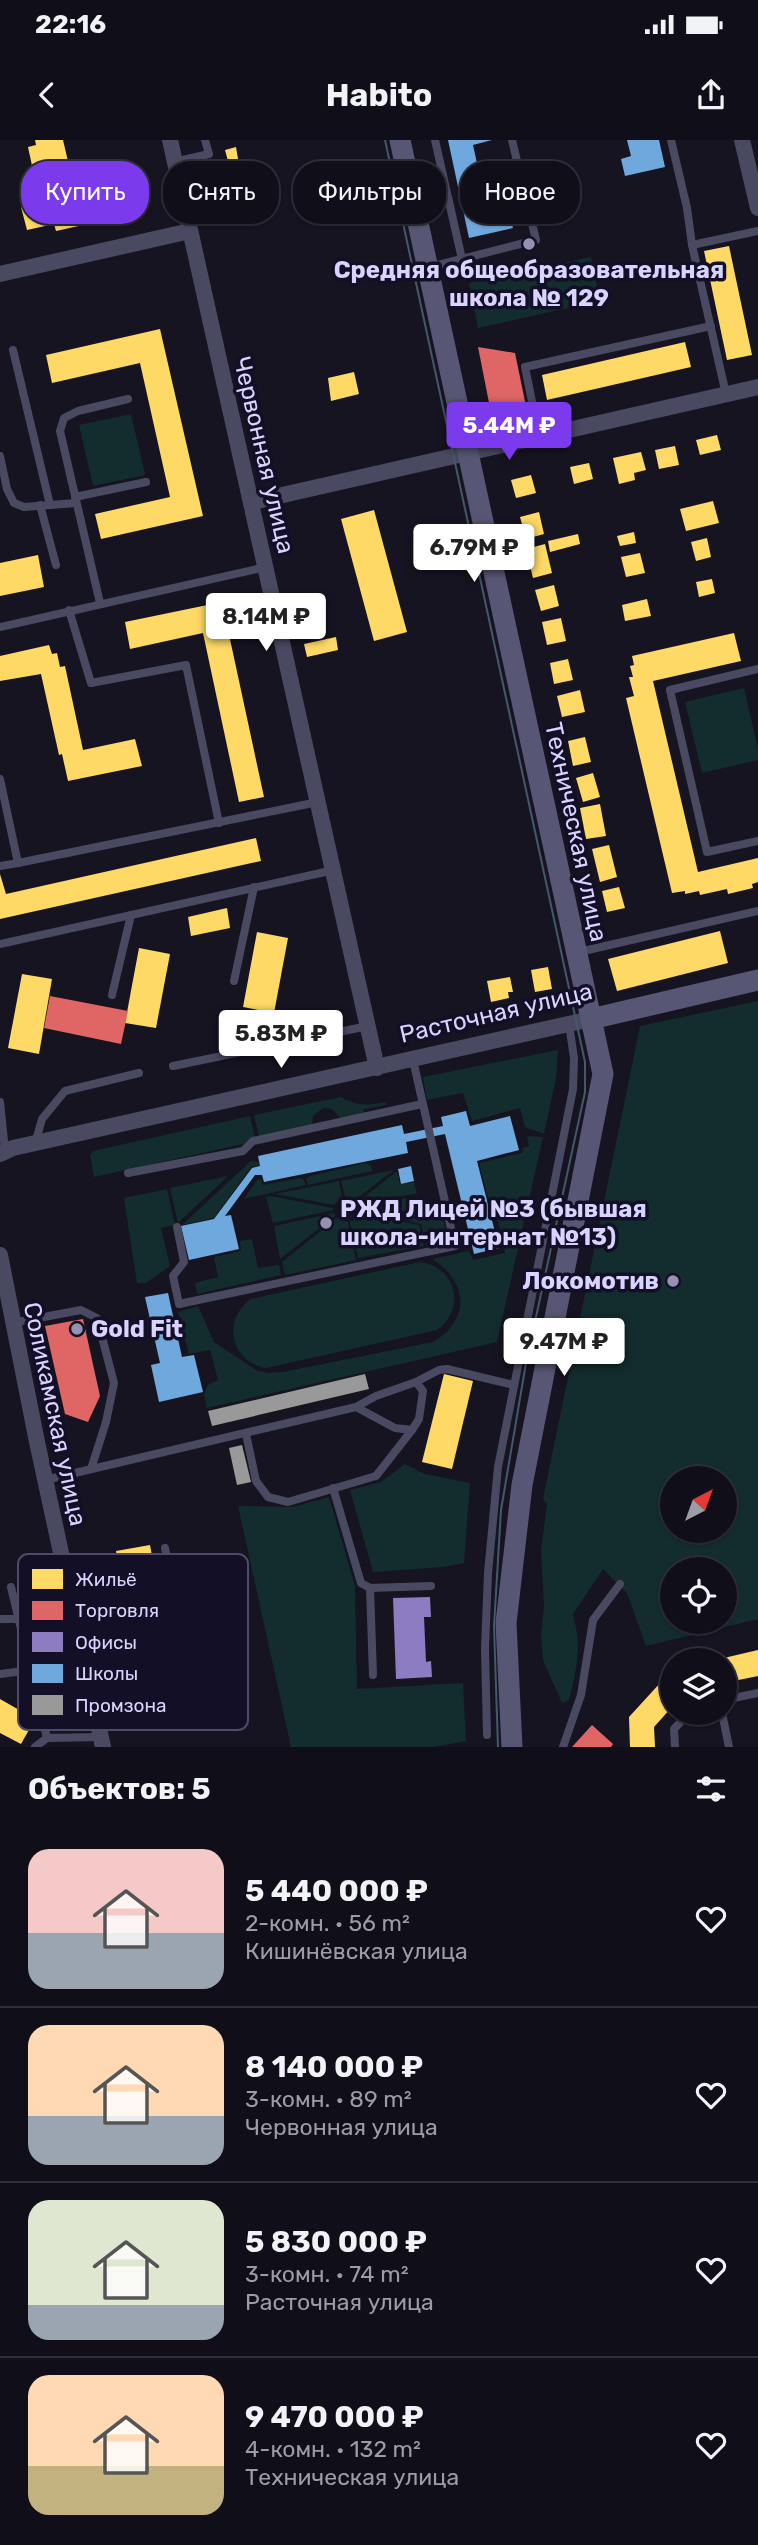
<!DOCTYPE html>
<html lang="ru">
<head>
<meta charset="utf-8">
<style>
  :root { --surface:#100f19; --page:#1e1d26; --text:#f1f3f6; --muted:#9c9ca2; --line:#302f38; --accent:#7c3aed }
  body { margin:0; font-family:Rubik,sans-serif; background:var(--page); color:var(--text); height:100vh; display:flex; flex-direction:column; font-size:26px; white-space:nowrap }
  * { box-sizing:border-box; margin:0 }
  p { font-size:23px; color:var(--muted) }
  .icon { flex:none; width:38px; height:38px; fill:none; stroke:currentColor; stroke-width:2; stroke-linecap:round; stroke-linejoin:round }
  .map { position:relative; height:1607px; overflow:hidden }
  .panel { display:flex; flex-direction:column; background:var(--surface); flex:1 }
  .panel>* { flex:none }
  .hud { position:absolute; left:21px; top:21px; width:718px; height:63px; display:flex; gap:14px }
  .needle { width:46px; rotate:41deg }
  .buttons { position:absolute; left:660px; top:1326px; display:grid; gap:14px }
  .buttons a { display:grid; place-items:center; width:77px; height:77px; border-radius:50%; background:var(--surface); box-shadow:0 2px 5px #0004,0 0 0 2px var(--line); font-size:35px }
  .price { position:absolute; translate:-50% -60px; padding:0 16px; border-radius:7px; background:#fff; color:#222; font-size:23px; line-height:46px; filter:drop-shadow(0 2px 4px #0008) }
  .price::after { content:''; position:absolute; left:50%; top:42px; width:21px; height:16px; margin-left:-10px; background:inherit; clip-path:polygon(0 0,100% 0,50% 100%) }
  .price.on { background:var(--accent); color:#fff }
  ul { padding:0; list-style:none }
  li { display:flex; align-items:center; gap:21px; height:175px; padding:0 28px }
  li+li { border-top:2px solid var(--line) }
  li span { display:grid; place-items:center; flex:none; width:196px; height:140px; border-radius:21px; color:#555 }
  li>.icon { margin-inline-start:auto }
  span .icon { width:84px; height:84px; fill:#fffc; stroke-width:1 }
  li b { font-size:30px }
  h2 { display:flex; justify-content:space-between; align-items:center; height:84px; padding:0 28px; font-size:30px }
  .tag { padding:0 24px; border-radius:28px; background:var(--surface); box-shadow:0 2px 5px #0004,0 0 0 2px var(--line); font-size:24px; line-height:63px }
  .tag.on { background:var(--accent); color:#fff }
  .status { display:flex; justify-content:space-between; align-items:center; height:49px; padding:0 35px; background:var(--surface); direction:ltr }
  .status svg { height:19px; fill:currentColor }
  header { display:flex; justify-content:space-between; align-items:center; height:91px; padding:0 28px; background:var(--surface); font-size:32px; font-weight:700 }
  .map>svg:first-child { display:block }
  .green { fill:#132c2d; fill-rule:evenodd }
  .homes { fill:#ffd966 }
  .shops { fill:#e06666 }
  .offices { fill:#8e7cc3 }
  .schools { fill:#6fa8dc }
  .industry { fill:#999 }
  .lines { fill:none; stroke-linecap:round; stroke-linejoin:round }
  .lane { stroke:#4a4962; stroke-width:8 }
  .street { stroke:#4a4962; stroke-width:16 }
  .secondary { stroke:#575674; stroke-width:21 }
  .tram { stroke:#43596b; stroke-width:2 }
  .poi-dot { fill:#9591b1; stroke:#130f26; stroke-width:2.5 }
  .labels { text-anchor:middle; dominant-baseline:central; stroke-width:7; stroke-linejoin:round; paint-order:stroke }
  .poi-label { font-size:24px; font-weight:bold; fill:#d9d4ff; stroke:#130f26; text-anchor:start }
  .street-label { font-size:24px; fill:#d9d4ff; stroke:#130f26 }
  .key { fill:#130f26; stroke:#4e4a67; stroke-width:2 }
  .key-label { font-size:19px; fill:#d9d4ff }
</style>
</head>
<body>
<div class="status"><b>22:16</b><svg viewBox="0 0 49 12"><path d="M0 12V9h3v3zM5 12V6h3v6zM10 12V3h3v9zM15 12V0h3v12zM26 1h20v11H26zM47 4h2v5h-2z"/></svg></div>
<header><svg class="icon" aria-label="back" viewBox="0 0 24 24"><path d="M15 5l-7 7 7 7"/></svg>Habito<svg class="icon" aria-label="share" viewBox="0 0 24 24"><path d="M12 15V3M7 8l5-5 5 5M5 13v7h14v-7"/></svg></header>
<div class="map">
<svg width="758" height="1607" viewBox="0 0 758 1607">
  <rect width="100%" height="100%" fill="#161421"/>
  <!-- green -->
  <g class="green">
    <path d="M591 117 600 161 478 188 469 143Z"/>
    <path d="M131 274 145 335 93 346 79 285Z"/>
    <path d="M744 548 758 609V620L702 633 685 562Z"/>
    <path d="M758 861V1479L646 1506 627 1453 603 1429 573 1474C582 1507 577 1528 569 1560L562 1563 543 1520 541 1495 544 1466 541 1410 547 1364 543 1359 640 886ZM672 1339H724V1391H672ZM672 1430H724V1482H672Z"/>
    <path d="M558 910 556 938 544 994 525 987 520 968 472 981 463 953 427 960 423 937Z"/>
    <path d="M341 957C358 967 368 965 386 962V965L364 969 363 974 341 979 332 969 323 968 313 976 312 985 259 997 254 975Z"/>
    <path d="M250 976 255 998 243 1004 94 1037 90 1015 93 1011Z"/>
    <path d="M527 996 543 997 497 1202 207 1268 204 1254 208 1245 218 1240 210 1210 189 1214 178 1172 198 1166 214 1202 256 1230 268 1233 283 1232 433 1202C471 1180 468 1141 432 1119L469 1111 473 1120 505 1113 497 1076H493L479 1023 522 1013 523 1008 529 1006Z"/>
    <path d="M251 1021 258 1022 260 1026 251 1027 214 1078 182 1085Z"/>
    <path d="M365 1023 371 1025 372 1031 308 1045 306 1039 310 1036Z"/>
    <path d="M394 1030 355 1060 345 1056 341 1041Z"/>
    <path d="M397 1031 400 1044 414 1042 417 1053 359 1065 357 1063Z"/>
    <path d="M228 1036 178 1083 170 1048Z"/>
    <path d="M300 1038 304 1040 306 1045 244 1059 257 1040 261 1039 263 1045Z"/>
    <path d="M339 1041 342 1057 334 1065 275 1054Z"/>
    <path d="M167 1049 175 1085 161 1088 170 1126 146 1143H137L124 1058Z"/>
    <path d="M271 1056 333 1068V1070L273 1083 266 1057Z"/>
    <path d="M418 1056 423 1074 441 1072 449 1102 427 1106 421 1084 359 1070V1068Z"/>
    <path d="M334 1073 335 1076 280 1119 274 1086Z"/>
    <path d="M358 1073 419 1085 424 1106 358 1118 350 1082 355 1080Z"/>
    <path d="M337 1078 348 1082 356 1120 285 1135 282 1122Z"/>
    <path d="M252 1099 258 1128 279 1125 281 1135 197 1154 195 1143 218 1137 214 1117 241 1111 240 1101Z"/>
    <path d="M420 1122C457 1127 466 1169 437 1190L266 1228C231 1222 221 1180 251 1159Z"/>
    <path d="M405 1324 425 1334 470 1343 464 1423 443 1427 373 1432 350 1350 381 1342Z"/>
    <path d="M329 1357 355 1446 357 1549 463 1543 466 1601 433 1607H291L238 1366 293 1367Z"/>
  </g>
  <!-- homes -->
  <g class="homes">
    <path d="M35 0H63L83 85 56 91 54 84 27 90 21 67 40 63 28 7 36 5Z"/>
    <path d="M236 7 238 19 228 21 225 10Z"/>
    <path d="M729 106 752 215 727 220 704 111Z"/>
    <path d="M160 189 203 376 101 399 95 374 170 357 140 223 52 243 46 215Z"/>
    <path d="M685 202 691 227 547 260 542 235Z"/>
    <path d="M354 232 359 254 331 261 328 238Z"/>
    <path d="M717 295 721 310 700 315 696 300Z"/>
    <path d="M675 306 679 325 659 329 655 310Z"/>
    <path d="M641 312 646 330 634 333 635 340 619 344 613 318Z"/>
    <path d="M589 323 593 339 574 344 570 327Z"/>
    <path d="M531 335 536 353 516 358 511 340Z"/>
    <path d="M713 361 719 383 686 391 680 369Z"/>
    <path d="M374 370 407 492 374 501 341 379Z"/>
    <path d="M539 372 544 394 526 399 520 377Z"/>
    <path d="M634 392 636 403 620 406 617 396Z"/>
    <path d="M578 394 580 404 550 412 548 401Z"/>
    <path d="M707 398 711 417 696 421 691 402Z"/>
    <path d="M545 404 552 433 533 438 526 409Z"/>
    <path d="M640 413 645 433 626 437 621 417Z"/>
    <path d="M38 415 44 447 0 456V423Z"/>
    <path d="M712 439 715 453 699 457 696 442Z"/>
    <path d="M554 445 559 466 541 471 535 450Z"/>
    <path d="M647 459 651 476 625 481 622 465Z"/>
    <path d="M222 462 264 657 239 662 203 493 130 509 125 482Z"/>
    <path d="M561 478 566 501 547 505 542 482Z"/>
    <path d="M734 493 741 521 653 541 698 732 758 718V742L752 744 753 748 728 754 727 749 700 755 699 751 685 754V751L672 753 626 558 634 556 629 537H633L630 526 634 525 632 516Z"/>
    <path d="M336 497 338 510 307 517 304 504Z"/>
    <path d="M49 505 52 514 57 513 60 527 65 526 83 610 135 599 142 626 68 641 62 614 59 615 41 534 0 541V516Z"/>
    <path d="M568 519 573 540 554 544 550 523Z"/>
    <path d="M580 550 585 572 562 577 557 556Z"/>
    <path d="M585 597 591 622 573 626 568 601Z"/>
    <path d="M593 633 600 657 583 662 576 638Z"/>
    <path d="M600 664 606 696 586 699 580 668Z"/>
    <path d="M256 698 261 721 0 779V734L6 754Z"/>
    <path d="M609 705 617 737 600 742 592 709Z"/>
    <path d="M619 747 625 768 607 772 602 751Z"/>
    <path d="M227 768 230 788 191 796 188 777Z"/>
    <path d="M720 791 728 823 617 851 608 819Z"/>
    <path d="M257 792 288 798 274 873 243 867Z"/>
    <path d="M139 808 170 814 156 888 125 883Z"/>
    <path d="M548 827 552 849 535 852 531 830Z"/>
    <path d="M22 834 52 839 39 914 8 908Z"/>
    <path d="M510 837 513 852H508L509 858 491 862 487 841Z"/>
    <path d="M444 1234 473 1241 452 1329 422 1322Z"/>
    <path d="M150 1405 161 1464 127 1471 116 1411Z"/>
    <path d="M758 1510V1536L724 1543V1521H711Z"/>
    <path d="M672 1530V1567L654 1587 655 1607H630L629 1577Z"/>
    <path d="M0 1559 35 1579 21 1604 0 1593Z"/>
  </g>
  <!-- shops -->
  <g class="shops">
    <path d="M478 207 515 213 528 276 493 283Z"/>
    <path d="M50 856 128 871 121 904 44 888Z"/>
    <path d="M83 1179 100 1256 88 1282 65 1274 45 1186Z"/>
    <path d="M592 1585 613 1604 611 1607H572Z"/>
  </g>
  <!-- offices -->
  <path class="offices" d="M430 1457 431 1477H424L426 1522 431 1521 432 1537 396 1539 393 1458Z"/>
  <!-- schools -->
  <g class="schools">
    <path d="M448 0H492L473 5 486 64 506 60 513 88 469 98Z"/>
    <path d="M627 0H659L665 27 625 36 621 19 631 16Z"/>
    <path d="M466 971 470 986 510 976 519 1010 477 1021 499 1108 474 1114 445 994 406 1002 408 1013 264 1042 262 1035H255L225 1076 231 1075 239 1109 189 1120 181 1086 214 1079 252 1028 260 1026 258 1016 402 985 404 994 443 986 441 977Z"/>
    <path d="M411 1026 414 1041 401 1044 398 1029Z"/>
    <path d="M168 1153 182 1217 194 1215 203 1252 159 1262 151 1225 160 1223 145 1157Z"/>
  </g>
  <!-- industry -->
  <g class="industry">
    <path d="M365 1234 369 1249 212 1286 208 1271Z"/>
    <path d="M242 1305 251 1342 237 1345 229 1308Z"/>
  </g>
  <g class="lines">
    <!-- lane -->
    <g class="lane">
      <path d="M435 0 462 119"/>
      <path d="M671 0 687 68 692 105"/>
      <path d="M174 22 209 14 205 0"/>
      <path d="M430 127 536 100 512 0"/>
      <path d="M13 210 50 365"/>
      <path d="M726 254 692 105 758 91"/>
      <path d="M539 296 525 227 711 186"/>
      <path d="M0 316 7 349 14 363 24 367 76 363"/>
      <path d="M75 357 146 342"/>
      <path d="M40 365 56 425"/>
      <path d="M100 463 60 291 64 278 78 271 128 259"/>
      <path d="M69 470 91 543 186 525 219 683"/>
      <path d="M0 487 266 427"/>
      <path d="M758 529 670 550 707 712 758 701"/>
      <path d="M0 639 18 723 0 726"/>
      <path d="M18 723 318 662"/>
      <path d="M0 804 334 730"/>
      <path d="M579 812 758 771"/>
      <path d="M234 841 254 747"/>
      <path d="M112 855 131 775"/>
      <path d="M173 926 368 886"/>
      <path d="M0 962 5 1011"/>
      <path d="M35 1004 42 979 65 951 139 933"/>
      <path d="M128 1033 243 1011 253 1001 422 964"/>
      <path d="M177 1087 184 1122 173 1136 179 1164 455 1106 413 920"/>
      <path d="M12 1183 81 1170 97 1178 114 1243 106 1282 91 1329"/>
      <path d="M416 1242 439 1230 447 1229 514 1245"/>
      <path d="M246 1294 256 1341 268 1357 288 1362 376 1336 412 1290"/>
      <path d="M45 1340 356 1267 395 1288 412 1290 419 1279 423 1251 416 1242 376 1256 356 1267"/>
      <path d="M333 1348 361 1443 370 1448 431 1446"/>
      <path d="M11 1447 47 1598"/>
      <path d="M370 1448 373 1535"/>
      <path d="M0 1479H19"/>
      <path d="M80 1504 168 1486 178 1475 165 1408"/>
      <path d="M0 1534 31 1530"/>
      <path d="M724 1560 758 1553"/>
      <path d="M722 1573 729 1607"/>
      <path d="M487 1595 485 1509 488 1433 498 1327 573 949 574 918 569 884"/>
      <path d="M35 1607 47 1598 101 1597"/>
      <path d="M563 1607 581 1555 593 1480 620 1444"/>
      <path d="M675 1607 674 1589 689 1573"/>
    </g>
    <!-- street -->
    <g class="street">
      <path d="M170 0 377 928"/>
      <path d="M742 0 758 68"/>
      <path d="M0 134 190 91"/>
      <path d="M252 362 758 247"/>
      <path d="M0 1014 13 1008 591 879"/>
      <path d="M0 1115 37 1302 103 1607"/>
    </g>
    <!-- secondary -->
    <g class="secondary">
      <path d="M400 0 603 934 522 1345 506 1483 512 1607"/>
      <path d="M591 879 758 840"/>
    </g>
    <!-- tram -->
    <path class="tram" d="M385 0 585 922V952L526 1223 501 1370 494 1486 498 1607"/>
  </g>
  <!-- markers -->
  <g class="poi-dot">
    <circle cx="529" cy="104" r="7"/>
    <circle cx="326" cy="1083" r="7"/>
    <circle cx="673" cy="1141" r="7"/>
    <circle cx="77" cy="1189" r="7"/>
  </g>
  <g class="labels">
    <!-- poi labels -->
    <g class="poi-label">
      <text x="529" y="130" text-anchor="middle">Средняя общеобразовательная<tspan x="529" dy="28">школа № 129</tspan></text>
      <text x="340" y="1069">РЖД Лицей №3 (бывшая<tspan x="340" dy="28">школа-интернат №13)</tspan></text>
      <text x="659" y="1141" text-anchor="end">Локомотив</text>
      <text x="91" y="1189">Gold Fit</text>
    </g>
    <!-- street labels -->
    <g class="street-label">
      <text transform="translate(264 315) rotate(77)">Червонная улица</text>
      <text transform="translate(576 692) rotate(78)">Техническая улица</text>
      <text transform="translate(496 873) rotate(-13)">Расточная улица</text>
      <text transform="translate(55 1274) rotate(78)">Соликамская улица</text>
    </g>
  </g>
  <!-- legend -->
  <rect x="18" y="1414" width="230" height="176" rx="10" class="key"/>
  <rect x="32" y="1429" width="31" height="20" fill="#ffd966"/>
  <rect x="32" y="1461" width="31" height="19" fill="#e06666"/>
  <rect x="32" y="1492" width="31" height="20" fill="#8e7cc3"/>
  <rect x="32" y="1524" width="31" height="19" fill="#6fa8dc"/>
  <rect x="32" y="1555" width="31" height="20" fill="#999"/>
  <g class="key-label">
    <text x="75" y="1446">Жильё</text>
    <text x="75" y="1477">Торговля</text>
    <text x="75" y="1509">Офисы</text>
    <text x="75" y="1540">Школы</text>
    <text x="75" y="1572">Промзона</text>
  </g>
</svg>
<div class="buttons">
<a><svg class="needle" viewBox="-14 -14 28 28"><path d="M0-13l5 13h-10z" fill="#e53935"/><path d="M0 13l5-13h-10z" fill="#9c9ca2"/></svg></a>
<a><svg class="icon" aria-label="locate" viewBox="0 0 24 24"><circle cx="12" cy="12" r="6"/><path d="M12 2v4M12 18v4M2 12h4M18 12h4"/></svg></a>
<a><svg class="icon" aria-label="layers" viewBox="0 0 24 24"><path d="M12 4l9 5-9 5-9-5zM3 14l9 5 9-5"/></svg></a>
</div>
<b class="price on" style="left:509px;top:322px">5.44M ₽</b>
<b class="price" style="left:474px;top:444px">6.79M ₽</b>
<b class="price" style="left:266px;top:513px">8.14M ₽</b>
<b class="price" style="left:281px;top:930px">5.83M ₽</b>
<b class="price" style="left:564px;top:1238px">9.47M ₽</b>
<div class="hud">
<a class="tag on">Купить</a>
<a class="tag">Снять</a>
<a class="tag">Фильтры</a>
<a class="tag">Новое</a>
</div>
</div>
<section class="panel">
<h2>Объектов: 5<svg class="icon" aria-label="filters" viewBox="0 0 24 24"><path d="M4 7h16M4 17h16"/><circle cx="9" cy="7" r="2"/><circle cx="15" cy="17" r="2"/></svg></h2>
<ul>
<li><span style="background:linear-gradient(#f6c9c9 60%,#9aa5b1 0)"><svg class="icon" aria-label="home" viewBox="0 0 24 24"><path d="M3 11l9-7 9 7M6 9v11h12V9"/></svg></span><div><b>5 440 000 ₽</b><p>2-комн. · 56 m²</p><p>Кишинёвская улица</p></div><svg class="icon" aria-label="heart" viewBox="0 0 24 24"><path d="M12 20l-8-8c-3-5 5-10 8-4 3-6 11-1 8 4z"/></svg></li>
<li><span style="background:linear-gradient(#ffd9b3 65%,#9aa5b1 0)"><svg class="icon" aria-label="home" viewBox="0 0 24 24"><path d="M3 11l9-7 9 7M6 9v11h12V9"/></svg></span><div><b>8 140 000 ₽</b><p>3-комн. · 89 m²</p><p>Червонная улица</p></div><svg class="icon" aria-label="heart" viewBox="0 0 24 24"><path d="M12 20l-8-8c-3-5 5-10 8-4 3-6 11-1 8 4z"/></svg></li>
<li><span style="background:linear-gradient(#dfe7d0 75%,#9aa5b1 0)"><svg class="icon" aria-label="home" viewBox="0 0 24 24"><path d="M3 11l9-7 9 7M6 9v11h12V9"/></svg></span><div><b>5 830 000 ₽</b><p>3-комн. · 74 m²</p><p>Расточная улица</p></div><svg class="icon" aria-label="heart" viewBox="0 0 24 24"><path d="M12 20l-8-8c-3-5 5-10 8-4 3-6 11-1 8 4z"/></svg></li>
<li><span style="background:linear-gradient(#ffd9b3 65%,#c2b280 0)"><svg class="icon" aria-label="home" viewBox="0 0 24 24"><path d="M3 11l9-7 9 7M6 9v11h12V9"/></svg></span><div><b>9 470 000 ₽</b><p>4-комн. · 132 m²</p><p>Техническая улица</p></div><svg class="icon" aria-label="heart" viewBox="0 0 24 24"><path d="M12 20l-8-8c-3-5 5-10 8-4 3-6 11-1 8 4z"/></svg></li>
</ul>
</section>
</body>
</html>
